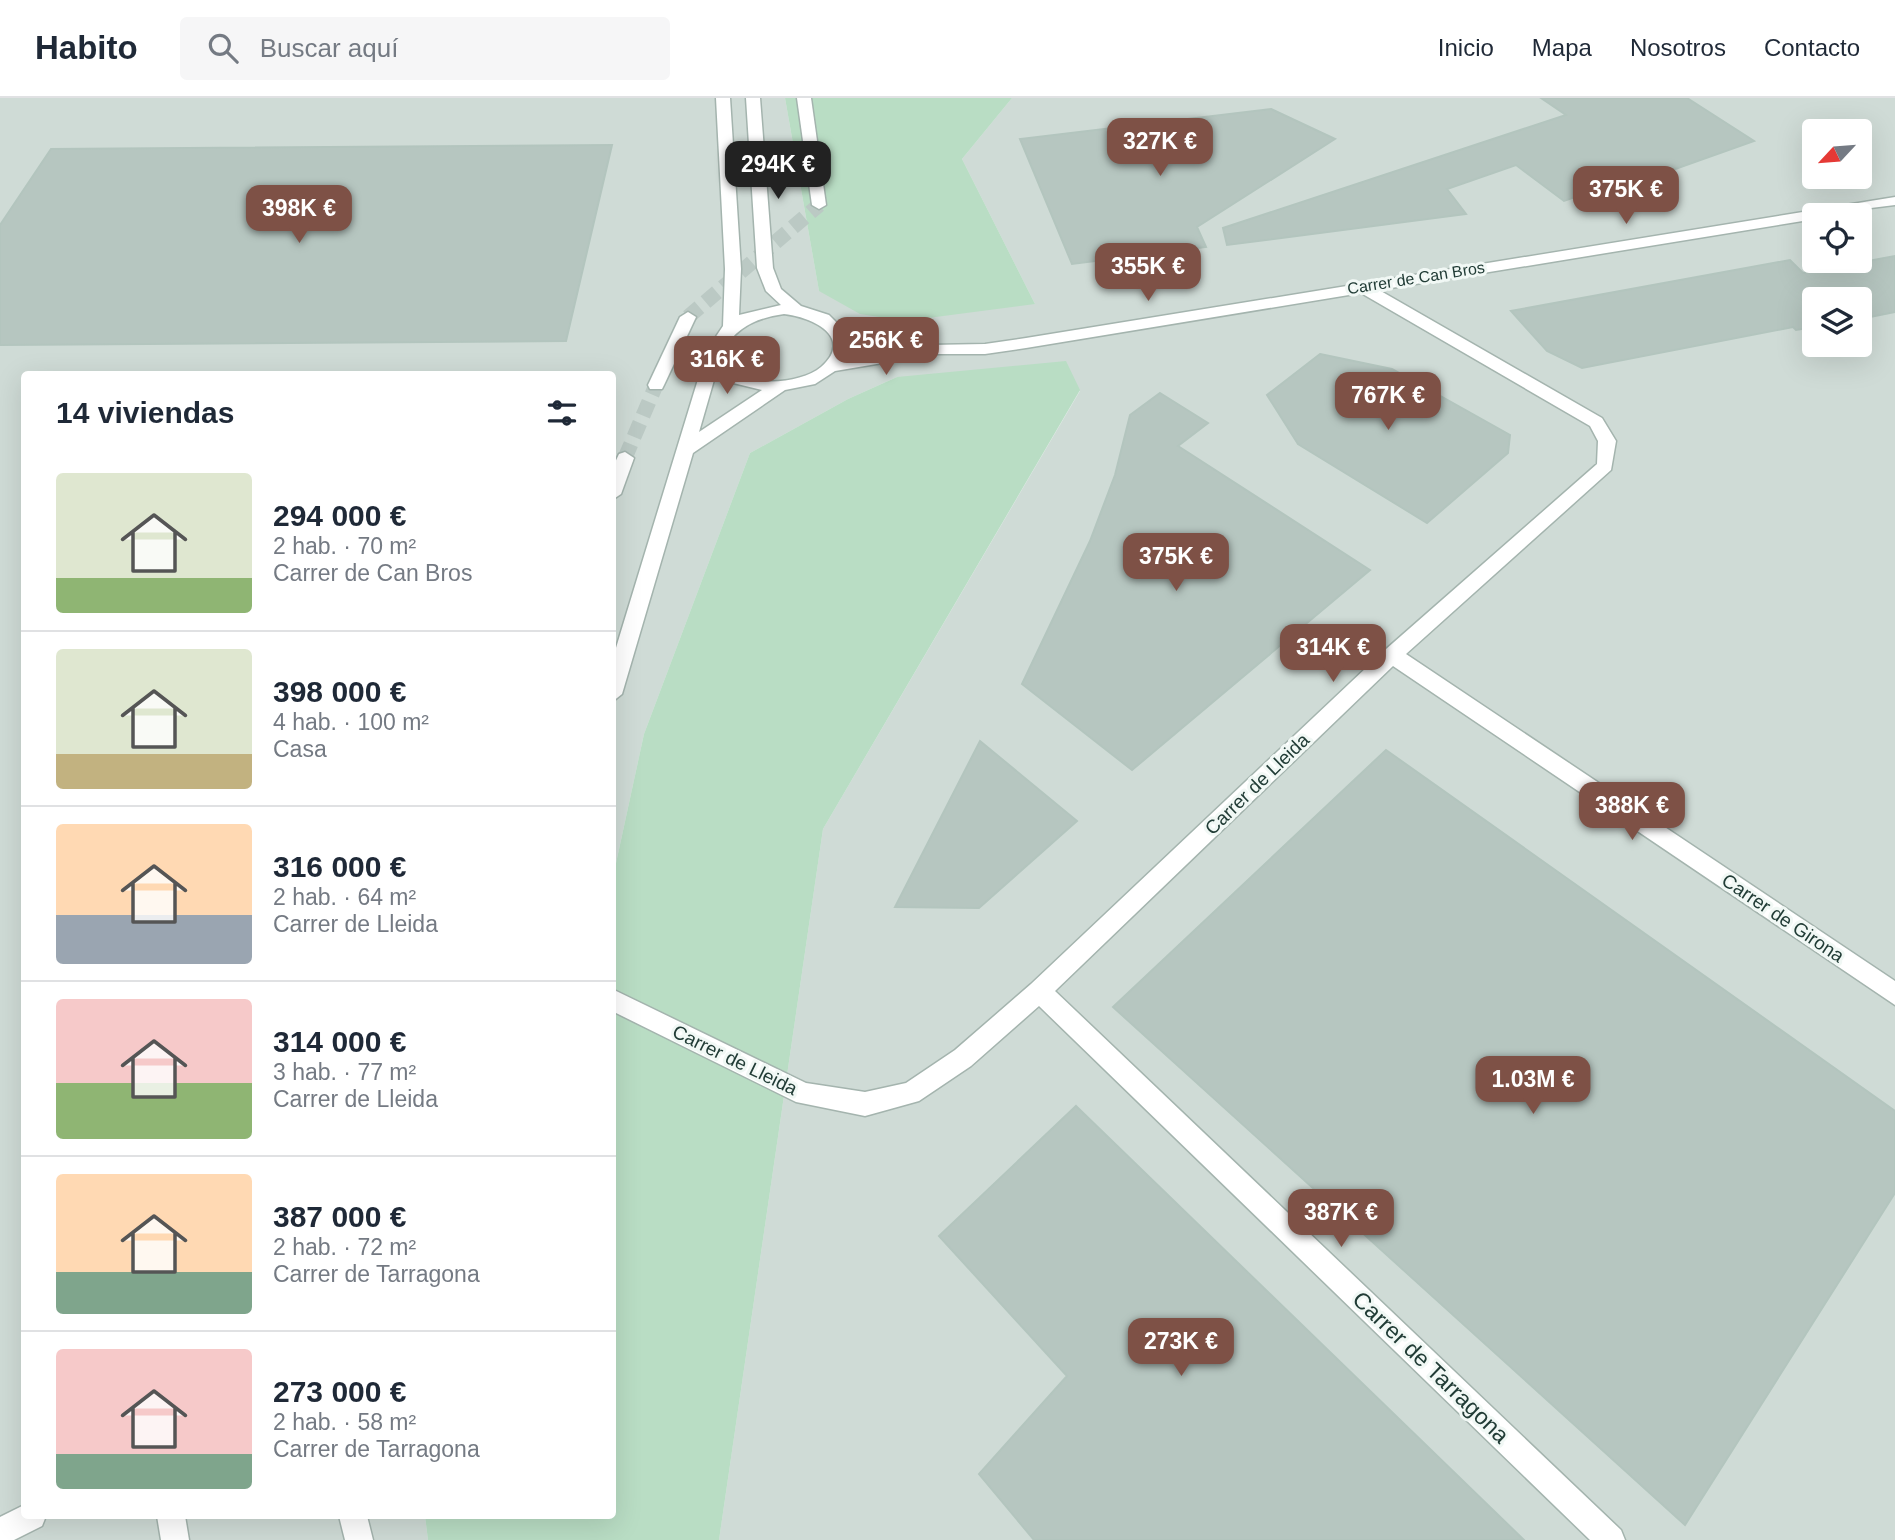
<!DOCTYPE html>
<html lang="es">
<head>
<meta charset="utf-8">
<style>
  :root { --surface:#fff; --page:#f6f6f7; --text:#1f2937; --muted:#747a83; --line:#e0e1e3; --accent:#7e5146 }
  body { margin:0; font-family:Helvetica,sans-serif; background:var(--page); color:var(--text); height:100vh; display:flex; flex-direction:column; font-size:26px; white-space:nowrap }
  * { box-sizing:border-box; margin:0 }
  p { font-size:23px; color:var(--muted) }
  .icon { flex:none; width:38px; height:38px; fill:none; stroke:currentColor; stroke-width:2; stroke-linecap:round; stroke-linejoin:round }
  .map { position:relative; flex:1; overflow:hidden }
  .sheet { position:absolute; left:21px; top:273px; width:595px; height:1148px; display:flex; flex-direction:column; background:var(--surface); border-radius:7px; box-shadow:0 7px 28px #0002 }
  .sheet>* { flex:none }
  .needle { width:46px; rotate:244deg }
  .fabs { position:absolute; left:1802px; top:21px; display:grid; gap:14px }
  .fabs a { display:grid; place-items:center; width:70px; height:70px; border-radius:7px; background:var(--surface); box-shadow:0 7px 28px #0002; font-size:35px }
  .price { position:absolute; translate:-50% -60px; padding:0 16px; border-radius:14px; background:var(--accent); color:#fff; font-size:23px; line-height:46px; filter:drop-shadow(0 2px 4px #0008) }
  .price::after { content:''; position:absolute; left:50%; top:42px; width:21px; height:16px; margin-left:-10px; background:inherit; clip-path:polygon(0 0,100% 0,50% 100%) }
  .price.selected { background:#222; color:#fff }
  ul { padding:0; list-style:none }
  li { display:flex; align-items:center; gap:21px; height:175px; padding:0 35px }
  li+li { border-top:2px solid var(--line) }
  li span { display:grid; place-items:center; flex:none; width:196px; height:140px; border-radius:7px; color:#555 }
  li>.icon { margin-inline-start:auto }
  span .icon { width:84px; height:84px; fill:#fffc; stroke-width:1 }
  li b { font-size:30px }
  h2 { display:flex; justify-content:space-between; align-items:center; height:84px; padding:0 35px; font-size:30px }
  header { display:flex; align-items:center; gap:42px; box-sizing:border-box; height:98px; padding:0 35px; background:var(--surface); border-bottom:2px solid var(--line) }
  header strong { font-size:33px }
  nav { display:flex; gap:38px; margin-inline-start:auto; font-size:24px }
  .search { width:490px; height:63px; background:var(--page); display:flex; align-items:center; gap:18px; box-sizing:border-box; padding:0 24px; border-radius:7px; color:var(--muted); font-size:26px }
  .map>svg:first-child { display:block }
  .built { fill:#cfdbd6; fill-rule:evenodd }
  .green { fill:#b9ddc4 }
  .building { fill:#b6c6c0; stroke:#b3c5be; stroke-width:2 }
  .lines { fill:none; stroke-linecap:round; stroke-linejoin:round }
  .minor-tunnel { stroke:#bbc9c4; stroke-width:15; stroke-dasharray:15 8; stroke-linecap:butt }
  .minor-casing { stroke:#a4b4ae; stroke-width:3 }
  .minor { fill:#fff; fill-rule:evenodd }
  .labels { text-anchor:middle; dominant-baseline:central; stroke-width:6; stroke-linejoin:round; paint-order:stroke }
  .far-street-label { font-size:16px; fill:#213c36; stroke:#f1f8f5 }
  .street-label { font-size:19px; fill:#213c36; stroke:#f1f8f5 }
  .near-street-label { font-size:23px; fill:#213c36; stroke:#f1f8f5 }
</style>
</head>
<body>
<header>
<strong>Habito</strong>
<div class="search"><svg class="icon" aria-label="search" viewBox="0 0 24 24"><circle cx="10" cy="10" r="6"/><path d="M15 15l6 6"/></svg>Buscar aquí</div>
<nav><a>Inicio</a><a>Mapa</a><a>Nosotros</a><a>Contacto</a></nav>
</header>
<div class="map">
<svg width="1895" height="1442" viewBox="0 0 1895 1442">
  <rect width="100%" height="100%" fill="#e1ece7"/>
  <!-- built -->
  <path class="built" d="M0 0H785L819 193 1035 206 962 61 1012 0H1895V1442H719L823 731 1080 293 897 279 848 301 750 355 644 636 613 779 612 276H24V1418H425L428 1442H0ZM1815 33H1860V79H1815ZM1815 117H1860V163H1815ZM1815 201H1860V247H1815Z"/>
  <!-- green -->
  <g class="green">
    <path d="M785 0H1012L962 61 1035 206 905 223 860 216 819 193Z"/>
    <path d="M1066 263 1080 292 823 731 719 1442H428L425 1418H612L613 779 644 636 750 355 848 301 897 279Z"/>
  </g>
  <!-- building -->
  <g class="building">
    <path d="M1541 0H1687L1754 43 1644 82 1638 77 1564 103 1516 67 1447 91 1466 116 1227 147 1223 130 1566 17Z"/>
    <path d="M1271 11 1335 41 1197 129 1206 149 1072 166 1020 41Z"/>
    <path d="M612 47 566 243 0 247V127L51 51Z"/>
    <path d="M1895 158V214L1860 221V201H1815V229L1796 232 1793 229 1582 270 1547 253 1511 213 1790 162 1803 175Z"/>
    <path d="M1320 256 1392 271 1510 337 1508 355 1427 425 1298 346 1267 297Z"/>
    <path d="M1160 295 1208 325 1178 348 1370 472 1132 672 1022 586 1090 443 1115 377 1130 317Z"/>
    <path d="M980 643 1077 723 979 810 895 809Z"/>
    <path d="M1386 652 1895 1013V1095L1685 1427 1113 909Z"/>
    <path d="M1076 1008 1524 1442H1034L979 1376 1067 1278 939 1138Z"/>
  </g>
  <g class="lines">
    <!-- minor-tunnel -->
    <g class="minor-tunnel">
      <path d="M688 219 819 107"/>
      <path d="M625 360 656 287"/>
    </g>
    <!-- minor casing -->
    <g class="minor-casing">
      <g id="minor">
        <path d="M716 0H730L741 171 739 217 781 207 766 193 757 170 746 0H760L773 170 781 191 801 208 829 217 840 228 930 247 985 246 1026 240 1895 99V107L1815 117V121L1379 192 1602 320 1616 343 1611 372 1406 556 1895 883V907L1393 568 1055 893 1621 1432 1625 1442H1590L1039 908 971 968 919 1003 865 1018 796 1004 612 913V891L806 985 865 994 906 985 955 952 1031 886 1385 552 1597 366 1598 343 1590 328 1361 195 1026 250 985 256H936L835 273 815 286 785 292 693 355 622 596 612 604V563L707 252 723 228 725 171ZM784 216C812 219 855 239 821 269 801 286 746 291 728 268 726 264 724 257 723 252 738 228 757 220 784 216ZM845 239 906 251 844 261 848 248ZM716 275 729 284 762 292 699 334Z"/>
        <path d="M797 0H811L826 107 819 111 812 107Z"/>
        <path d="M688 214 696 219 664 287 662 291H650L648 287 680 219Z"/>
        <path d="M625 354 634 360 621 396 612 402V371L619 356Z"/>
        <path d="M24 1407V1418H46L42 1428 14 1442H0V1419Z"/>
        <path d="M157 1418H185L189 1442H161Z"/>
        <path d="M339 1418H367L373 1442H345Z"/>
      </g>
    </g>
    <!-- minor -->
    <use href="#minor" class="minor"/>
  </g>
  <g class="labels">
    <!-- far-street labels -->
    <g class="far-street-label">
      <text transform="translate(1416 180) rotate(-9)">Carrer de Can Bros</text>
    </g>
    <!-- street labels -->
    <g class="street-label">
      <text transform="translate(1257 686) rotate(-44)">Carrer de Lleida</text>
      <text transform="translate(1783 820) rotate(34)">Carrer de Girona</text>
      <text transform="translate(735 962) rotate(26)">Carrer de Lleida</text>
    </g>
    <!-- near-street labels -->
    <g class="near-street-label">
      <text transform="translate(1431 1269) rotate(44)">Carrer de Tarragona</text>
    </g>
  </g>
</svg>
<div class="fabs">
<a><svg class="needle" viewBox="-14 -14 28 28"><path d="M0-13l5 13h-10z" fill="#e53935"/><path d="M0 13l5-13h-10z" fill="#747a83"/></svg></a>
<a><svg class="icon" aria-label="locate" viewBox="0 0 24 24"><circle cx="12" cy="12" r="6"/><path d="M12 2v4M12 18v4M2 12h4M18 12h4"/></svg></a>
<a><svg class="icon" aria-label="layers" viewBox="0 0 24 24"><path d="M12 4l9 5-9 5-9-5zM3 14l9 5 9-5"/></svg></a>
</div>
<b class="price" style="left:1160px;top:80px">327K €</b>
<b class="price selected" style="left:778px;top:103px">294K €</b>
<b class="price" style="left:1626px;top:128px">375K €</b>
<b class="price" style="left:299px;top:147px">398K €</b>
<b class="price" style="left:1148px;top:205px">355K €</b>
<b class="price" style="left:886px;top:279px">256K €</b>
<b class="price" style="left:727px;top:298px">316K €</b>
<b class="price" style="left:1388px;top:334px">767K €</b>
<b class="price" style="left:1176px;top:495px">375K €</b>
<b class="price" style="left:1333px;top:586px">314K €</b>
<b class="price" style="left:1632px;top:744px">388K €</b>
<b class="price" style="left:1533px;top:1018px">1.03M €</b>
<b class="price" style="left:1341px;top:1151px">387K €</b>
<b class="price" style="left:1181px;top:1280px">273K €</b>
<section class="sheet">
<h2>14 viviendas<svg class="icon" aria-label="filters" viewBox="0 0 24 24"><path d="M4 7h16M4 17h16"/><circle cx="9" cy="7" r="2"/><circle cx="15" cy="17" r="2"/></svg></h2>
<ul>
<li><span style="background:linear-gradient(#dfe7d0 75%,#8fb573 0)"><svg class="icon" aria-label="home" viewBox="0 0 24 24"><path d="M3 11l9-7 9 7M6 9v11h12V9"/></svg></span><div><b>294 000 €</b><p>2 hab. · 70 m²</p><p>Carrer de Can Bros</p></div></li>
<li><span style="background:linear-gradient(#dfe7d0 75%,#c2b280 0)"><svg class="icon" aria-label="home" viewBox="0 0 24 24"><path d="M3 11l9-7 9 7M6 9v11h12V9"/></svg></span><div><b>398 000 €</b><p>4 hab. · 100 m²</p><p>Casa</p></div></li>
<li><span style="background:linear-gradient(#ffd9b3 65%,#9aa5b1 0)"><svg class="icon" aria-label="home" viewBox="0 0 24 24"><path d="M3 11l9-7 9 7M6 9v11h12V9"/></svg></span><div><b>316 000 €</b><p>2 hab. · 64 m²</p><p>Carrer de Lleida</p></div></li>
<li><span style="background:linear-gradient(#f6c9c9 60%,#8fb573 0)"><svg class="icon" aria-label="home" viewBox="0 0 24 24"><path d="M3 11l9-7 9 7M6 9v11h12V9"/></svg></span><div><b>314 000 €</b><p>3 hab. · 77 m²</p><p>Carrer de Lleida</p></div></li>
<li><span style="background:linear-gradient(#ffd9b3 70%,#7fa58c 0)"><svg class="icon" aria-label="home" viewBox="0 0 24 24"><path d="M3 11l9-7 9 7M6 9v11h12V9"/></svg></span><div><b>387 000 €</b><p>2 hab. · 72 m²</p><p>Carrer de Tarragona</p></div></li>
<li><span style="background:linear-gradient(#f6c9c9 75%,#7fa58c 0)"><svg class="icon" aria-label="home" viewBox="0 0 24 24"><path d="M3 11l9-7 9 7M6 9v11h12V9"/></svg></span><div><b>273 000 €</b><p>2 hab. · 58 m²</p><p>Carrer de Tarragona</p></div></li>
</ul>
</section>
</div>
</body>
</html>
